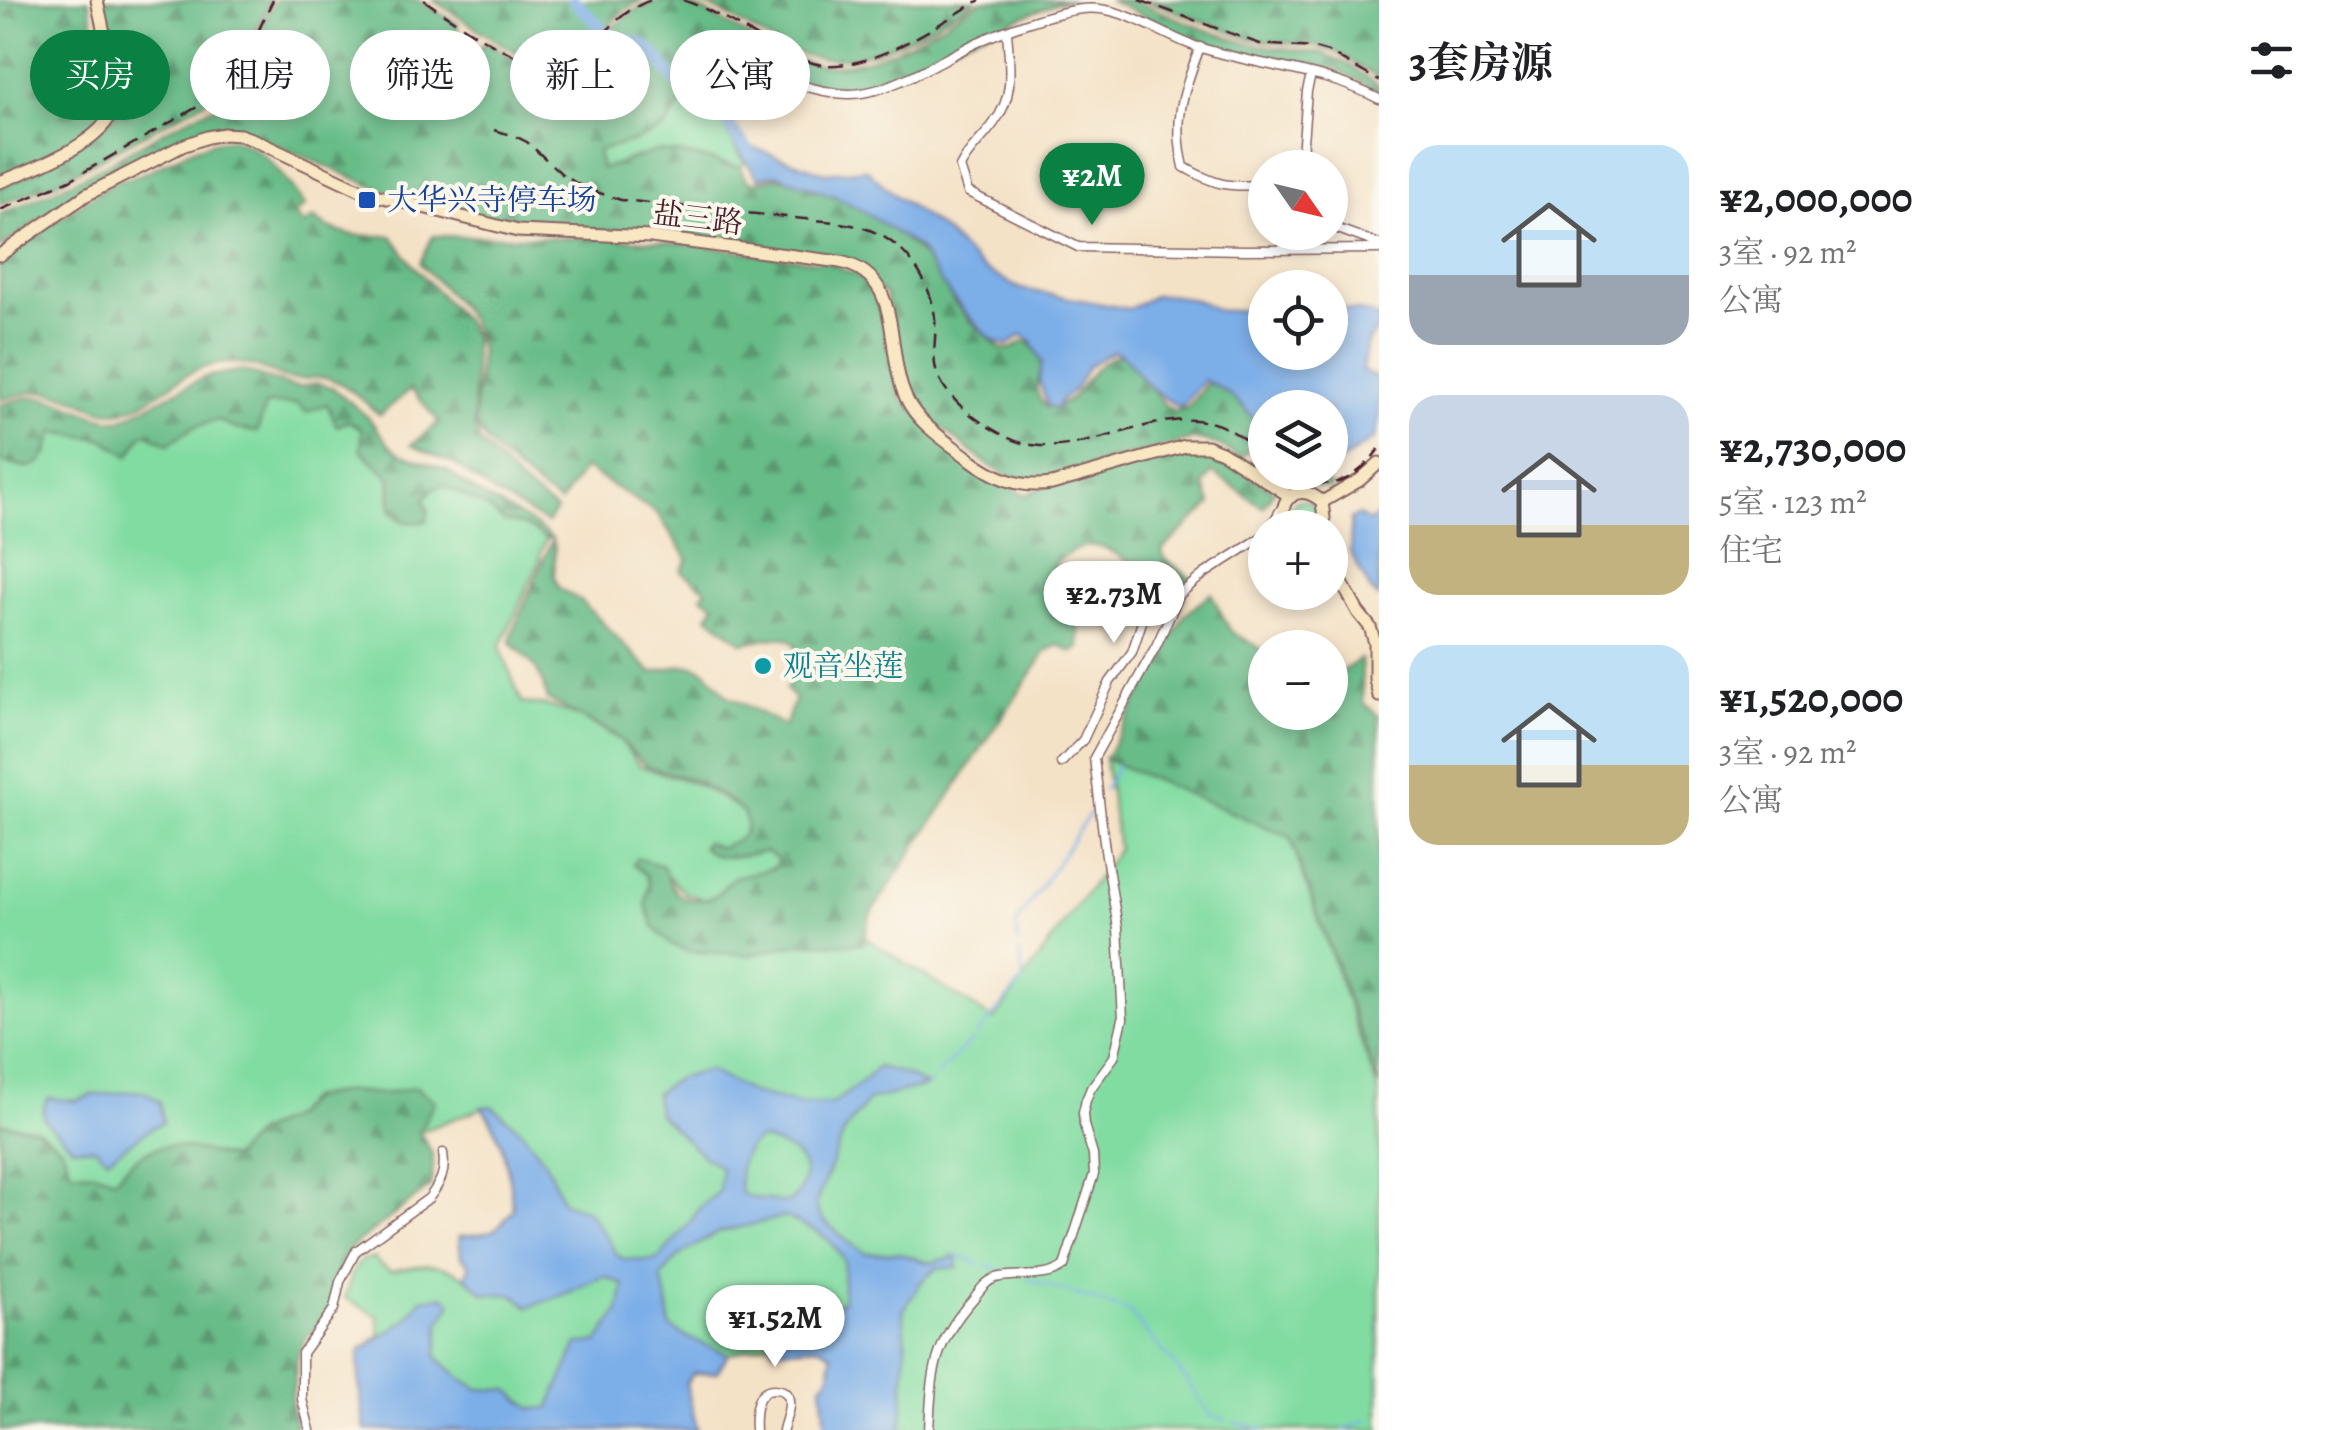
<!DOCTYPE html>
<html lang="zh">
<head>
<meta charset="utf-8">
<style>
  :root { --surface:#fff; --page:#f6f6f6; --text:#202124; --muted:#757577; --accent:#0b8043 }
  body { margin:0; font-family:Alegreya,"Noto Serif SC",serif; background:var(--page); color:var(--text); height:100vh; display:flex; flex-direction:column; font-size:38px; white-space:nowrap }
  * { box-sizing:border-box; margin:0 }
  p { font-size:32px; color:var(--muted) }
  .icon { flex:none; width:55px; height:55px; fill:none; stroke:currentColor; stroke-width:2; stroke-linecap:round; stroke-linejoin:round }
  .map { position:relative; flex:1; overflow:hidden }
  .panel { display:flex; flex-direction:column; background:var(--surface); width:950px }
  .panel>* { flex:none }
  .guide { position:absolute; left:30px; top:30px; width:950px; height:90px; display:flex; gap:20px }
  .needle { width:65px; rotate:124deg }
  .fabs { position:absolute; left:1248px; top:150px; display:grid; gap:20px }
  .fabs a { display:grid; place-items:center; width:100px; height:100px; border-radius:50%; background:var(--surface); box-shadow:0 5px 15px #0003; font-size:50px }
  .price { position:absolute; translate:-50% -85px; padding:0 22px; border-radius:35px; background:#fff; color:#222; font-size:32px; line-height:65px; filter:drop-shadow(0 2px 5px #0008) }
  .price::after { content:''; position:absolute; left:50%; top:60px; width:30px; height:22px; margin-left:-15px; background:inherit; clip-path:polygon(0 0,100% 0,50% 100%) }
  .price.active { background:var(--accent); color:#fff }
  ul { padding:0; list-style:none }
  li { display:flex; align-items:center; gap:30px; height:250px; padding:0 30px }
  li span { display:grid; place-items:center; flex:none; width:280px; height:200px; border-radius:30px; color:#555 }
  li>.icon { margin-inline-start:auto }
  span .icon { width:120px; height:120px; fill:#fffc; stroke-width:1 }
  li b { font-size:42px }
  h2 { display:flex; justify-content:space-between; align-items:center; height:120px; padding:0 30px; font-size:42px }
  .pill { padding:0 35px; border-radius:45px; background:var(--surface); box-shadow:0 5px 15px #0003; font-size:35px; line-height:90px }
  .pill.active { background:var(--accent); color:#fff }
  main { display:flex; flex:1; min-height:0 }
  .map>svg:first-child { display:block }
  .green { fill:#81dca2; stroke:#667e66; stroke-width:2.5 }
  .forest { fill:url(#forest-firs); stroke:#596e5a; stroke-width:2.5 }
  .garden { fill:url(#garden-furrows); stroke:#667e66; stroke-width:2.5 }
  .water { fill:#7caee8; stroke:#63668a; stroke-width:2.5; fill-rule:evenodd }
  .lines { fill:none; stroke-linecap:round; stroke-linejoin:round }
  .stream { stroke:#7caee8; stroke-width:2.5 }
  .river { stroke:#7caee8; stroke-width:12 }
  .street-casing { stroke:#866362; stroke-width:11 }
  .secondary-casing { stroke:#866362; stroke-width:15 }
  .street { stroke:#fff; stroke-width:8 }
  .secondary { stroke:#f9e7c3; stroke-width:11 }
  .rail { stroke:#4a1f2b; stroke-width:2.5; stroke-dasharray:15 8; stroke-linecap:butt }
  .transit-dot { fill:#1a4fb4; stroke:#fbf7ec; stroke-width:4 }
  .culture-dot { fill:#0f9aa8; stroke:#fbf7ec; stroke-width:4 }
  .labels { text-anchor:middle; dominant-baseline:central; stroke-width:8; stroke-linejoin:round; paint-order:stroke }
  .transit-label { font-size:30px; fill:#164399; stroke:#fbf7ec; text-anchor:start }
  .street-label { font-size:30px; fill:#4a1f2b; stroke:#fbf7ec }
  .culture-label { font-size:30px; fill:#0d838f; stroke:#fbf7ec; text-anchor:start }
</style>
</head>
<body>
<main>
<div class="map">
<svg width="1379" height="1430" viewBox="0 0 1379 1430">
  <defs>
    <pattern id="forest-firs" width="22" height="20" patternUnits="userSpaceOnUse" patternTransform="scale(2.5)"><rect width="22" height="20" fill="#68bc88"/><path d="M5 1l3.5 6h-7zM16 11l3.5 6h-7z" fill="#58986f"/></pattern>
    <pattern id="garden-furrows" width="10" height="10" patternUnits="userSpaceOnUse" patternTransform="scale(2.5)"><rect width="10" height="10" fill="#81dca2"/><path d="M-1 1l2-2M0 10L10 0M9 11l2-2" fill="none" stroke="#71bc8c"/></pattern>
  </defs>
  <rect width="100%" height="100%" fill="#fbf7ec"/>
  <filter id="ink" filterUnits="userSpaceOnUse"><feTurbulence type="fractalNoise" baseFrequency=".01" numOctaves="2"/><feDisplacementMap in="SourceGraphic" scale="20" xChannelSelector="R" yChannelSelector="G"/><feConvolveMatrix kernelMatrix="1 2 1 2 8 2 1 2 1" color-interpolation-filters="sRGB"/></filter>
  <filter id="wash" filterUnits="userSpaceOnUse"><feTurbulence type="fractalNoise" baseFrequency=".0048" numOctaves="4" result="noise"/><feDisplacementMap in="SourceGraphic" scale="40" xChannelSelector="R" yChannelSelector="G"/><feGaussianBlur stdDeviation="2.25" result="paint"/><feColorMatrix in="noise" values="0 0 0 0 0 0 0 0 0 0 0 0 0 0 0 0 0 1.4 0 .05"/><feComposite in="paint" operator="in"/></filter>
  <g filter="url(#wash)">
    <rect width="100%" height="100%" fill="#f4e2c7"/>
    <!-- green -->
    <g class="green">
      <path d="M687 97 735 121 728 135 745 163 740 167 683 154 635 157 601 170 596 151 631 142 664 129Z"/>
      <path d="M265 404H327L348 421 363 429 361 450 391 478V511L423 499 432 490 443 485 488 508 503 521 526 526 546 539 540 554V560L500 647 522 703 548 706 580 717 620 740 640 766 694 783 747 813 782 862 708 901 683 892 665 873 652 903 856 932 994 1020 1118 849 1105 759 1290 837 1379 1093V1430H830L826 1425 822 1385 830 1375 832 1354 819 1346 774 1349 771 1342 728 1354 717 1372 693 1374 686 1384 697 1430H365L359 1383V1352L380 1335 378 1316 345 1298 353 1272 361 1260 375 1258 378 1263 390 1271C423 1265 436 1259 465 1277L470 1265 461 1256 459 1236C489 1234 496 1235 513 1209 509 1175 505 1136 482 1108L419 1132 417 1087 382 1094 348 1091 311 1098 288 1119 258 1132 231 1159C177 1147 156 1131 115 1179L94 1172 70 1171 62 1148 37 1129 0 1123V461L25 468 47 454 53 432 104 439 129 456 141 436 147 433 169 444 193 427 218 420 236 429Z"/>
    </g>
    <!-- forest -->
    <g class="forest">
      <path d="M0 0H89L107 104C99 143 34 162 0 176Z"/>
      <path d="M101 0H271C253 35 236 73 207 100L58 181 0 205V187L34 173 114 116Z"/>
      <path d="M276 0H418L458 24 457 36 477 49 488 42C504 52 522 66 541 70 591 80 609 6 662 1 714 0 769 65 830 65 874 65 912 42 949 20 959 14 971 4 982 1 988 0 998 0 1005 0 1028 0 1050 0 1073 0L1056 3 937 51 864 86 834 87 804 81 767 67 735 121 687 97 664 129 632 142 597 151 601 169 656 151 683 154 740 167 747 180 753 183 776 177 804 183 847 201 894 229 933 266 954 302 969 320 1001 349H1011L1024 341 1030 343 1044 362C1039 385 1029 386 1046 407 1078 409 1082 375 1104 362 1108 360 1114 355 1118 355 1141 354 1160 427 1187 407 1195 402 1200 390 1207 383L1220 384 1265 427V460L1249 449 1241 459C1225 448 1211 439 1191 440L1040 480 1021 479 1004 474 987 464 930 419 918 405 906 381 886 295 839 257 658 233 513 227 389 193 246 132 227 129 209 130 102 177 80 190 0 248V214C38 198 76 181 112 161 152 140 207 99 253 100 264 100 274 105 283 108L285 101 253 86C238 60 263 24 276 0Z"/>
      <path d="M433 0H642C614 12 602 39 578 56 570 62 559 66 549 64 520 60 460 17 433 0Z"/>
      <path d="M693 0H975C917 34 851 81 782 47 752 32 725 11 693 0Z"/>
      <path d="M1109 0H1132L1209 31 1249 44 1323 53 1351 66 1379 86V91L1335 69 1221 48 1183 34Z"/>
      <path d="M1146 0H1379V78L1336 52 1316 46 1249 39Z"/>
      <path d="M232 139C266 147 284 179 305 206L294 214 303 225 314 218C336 238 364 236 392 236L412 264 466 323 474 339V425L480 443 521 484 556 510 547 523 495 494 454 464 411 445 439 422 411 389 380 415C365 403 349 385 330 379 317 375 304 381 291 379 281 378 272 372 262 369 240 360 216 362 194 371 170 382 139 413 112 412 102 412 91 406 82 402 46 388 37 389 0 400V257L115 181C159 175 186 142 232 139Z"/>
      <path d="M433 236 604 238 680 243 831 263 857 276 869 286 877 300 900 396 973 468 990 479 1027 495 1034 490 1163 454 1196 449 1225 461 1274 491 1263 507 1212 472 1204 485 1211 504 1162 550 1164 558 1191 579 1171 590C1157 581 1143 571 1129 562 1098 542 1084 538 1055 564L1056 582 1079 604V648L1072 652 1059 645 1047 650 870 915 863 944 801 943 751 955 687 951 670 944 654 927 646 905 649 883 646 875 633 864 637 858 663 866C666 873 669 882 673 888 680 901 706 903 717 894 723 889 727 882 734 877L774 868 777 863 776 858 766 852C746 854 716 865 702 846L706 842 719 848 738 840 744 833 747 824 743 813 727 799 693 780 646 766 614 734 548 700C540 670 535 664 511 643L512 633 552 540 555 549 554 576 559 588 581 601 652 673 682 665 694 666 706 671 727 695 785 726 795 699 786 689C793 678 808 642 785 638 773 635 755 641 743 643L708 616 715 605 702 596 706 589 681 571 688 559 658 514 584 468 560 503C539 489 481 447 476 423 472 402 482 367 479 344 475 315 439 285 420 263Z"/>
      <path d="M241 370 290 386 300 387 316 383 332 387 368 417 390 446 401 454 447 470 477 493 535 525 551 538 546 539 526 526 503 521 488 508 443 485 432 490 424 499 429 512 426 521C388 529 391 506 391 478L361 450 362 429 348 421 337 426 327 404 306 412 297 404H266L257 432 236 429 218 420 193 427 169 444 147 433 141 436 129 456 103 439 54 432C41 469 39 472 0 461V405C10 402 21 397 32 397 64 396 89 420 120 420L205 377Z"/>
      <path d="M1282 473C1301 472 1323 468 1331 488L1305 486Z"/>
      <path d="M1211 593 1230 630 1265 652V712H1330V679L1361 659 1363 703 1379 716V1086L1290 837 1105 759 1184 616Z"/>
      <path d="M416 1087 435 1101 419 1132C436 1156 435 1158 430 1187L348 1250 335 1283 329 1314 305 1339 298 1354 291 1403 296 1430H0V1123L37 1129 62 1148 71 1171 94 1172 115 1179C157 1131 177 1147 232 1158L258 1132 288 1119 311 1098 348 1091 382 1094Z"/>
    </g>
    <!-- garden -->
    <circle class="garden" cx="1303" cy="514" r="14"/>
    <!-- water -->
    <g class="water">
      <path d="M736 128 751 147 825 173 866 169 893 194 941 229 982 268 1021 289 1129 309 1155 295H1173L1201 302 1220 311 1265 309V352H1330V309C1347 310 1364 309 1379 318V328L1367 343 1362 371 1379 379V420L1375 438 1330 469V408H1265V434C1248 411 1231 391 1204 380L1181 407C1166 401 1156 393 1145 382 1134 371 1128 356 1114 351L1088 366 1075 389 1060 401 1057 409 1048 407 1039 381 1042 362 1031 341 1022 335 1008 345 998 343 987 335 963 310 942 284 918 248 868 214 839 198 775 174 758 178 737 148Z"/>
      <path d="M1379 514V598L1371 591 1350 552 1351 519 1359 515 1369 522Z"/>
      <path d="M878 1067 904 1074 927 1086 869 1100 845 1130 816 1203 818 1212 823 1220 847 1241 865 1253H898L930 1263 957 1256V1268H937L921 1282 903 1311 906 1344 902 1430H830L826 1425 822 1385 830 1375 832 1354 819 1346 774 1349 772 1342 776 1326 842 1302 844 1261 832 1243 818 1232 785 1217 719 1232 680 1255 661 1277 668 1303 670 1327 691 1339 728 1354 717 1372 693 1373 686 1383 697 1430H365L359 1383V1352L407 1319 422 1299 444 1296 452 1303 440 1323 437 1357 460 1378 479 1389 509 1390 532 1409 549 1408 578 1344 598 1342 619 1311 624 1285 604 1276 563 1295 528 1307 515 1295 484 1293 465 1277 470 1265 461 1256 459 1236C488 1234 496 1235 513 1209 509 1174 505 1135 482 1107L492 1106 523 1132 546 1163 563 1202 586 1210 607 1237 616 1254 624 1259 649 1261 658 1259 688 1225 701 1206 719 1192 721 1168 701 1154 658 1114 655 1094 676 1079 708 1070 752 1093 799 1104H832L860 1084ZM760 1139C771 1142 781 1145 790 1151 812 1165 806 1191 787 1203L748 1197 740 1192C738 1170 739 1150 760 1139Z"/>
      <path d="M143 1091 160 1102 163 1123 153 1127 107 1159 96 1148 72 1147C61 1130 31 1124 48 1098L76 1101 92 1095Z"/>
    </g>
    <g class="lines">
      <!-- stream -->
      <g class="stream">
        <path d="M1104 790 1118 765"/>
        <path d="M1018 944 1016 924 1096 804"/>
        <path d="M977 1035 1023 980 1020 953"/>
        <path d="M937 1075 971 1041"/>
        <path d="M927 1086 931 1081"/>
        <path d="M957 1256 978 1263"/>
        <path d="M987 1266 1008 1272"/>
        <path d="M1028 1279 1128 1311 1178 1369 1211 1416 1226 1420"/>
        <path d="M1235 1422 1264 1430"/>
        <path d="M1344 1430 1367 1420"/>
      </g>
      <!-- river -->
      <path class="river" d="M573 0 617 43C654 33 659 69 682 88 694 98 713 101 722 113 732 126 734 141 749 150"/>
    </g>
  </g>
  <g filter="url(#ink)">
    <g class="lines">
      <!-- street casing -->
      <g class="street-casing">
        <g id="street">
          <path d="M1007 31C1009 65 1016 94 994 123 983 139 969 149 960 167L968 192 1078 247 1246 250 1379 249"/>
          <path d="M1200 47C1184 90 1172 120 1184 167 1217 186 1227 187 1265 185"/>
          <path d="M774 76C798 84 822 93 848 94 887 95 939 61 974 44 1000 31 1054 12 1082 9 1121 5 1155 31 1189 44 1251 66 1321 68 1379 99"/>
          <path d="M1301 168 1307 91 1311 75"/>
          <path d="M1330 226 1379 244"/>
          <path d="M1270 528 1281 509"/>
          <path d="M1061 763 1083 740 1110 682 1132 652 1143 619 1142 606 1146 590 1180 594"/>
          <path d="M310 1430 302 1399V1353L334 1309 340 1282 356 1251 429 1198C441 1182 446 1172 443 1153"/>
          <path d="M755 1430C754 1415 755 1389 774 1389 780 1389 785 1390 788 1396 792 1405 785 1421 783 1430"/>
          <path d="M929 1430C932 1373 933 1344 973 1299 979 1292 985 1281 996 1278 1018 1272 1045 1281 1064 1266L1094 1174 1093 1155 1084 1125 1083 1113 1086 1100 1091 1088 1114 1057 1123 1019 1118 928 1105 850 1094 758 1156 646 1180 594 1204 574 1265 535"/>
        </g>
      </g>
      <!-- secondary casing -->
      <g class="secondary-casing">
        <g id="secondary">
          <path d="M0 182C30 170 107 142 113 107 117 85 102 25 97 0"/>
          <path d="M0 255 86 195 182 146 207 137 224 134 240 135 254 140 367 193 518 231 651 237 840 262C905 275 884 351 906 398 918 424 945 440 967 457 994 477 1017 489 1052 484L1185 446H1207L1222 452 1291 497"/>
          <path d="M1322 502 1360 480 1379 463"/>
          <path d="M1288 528C1272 500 1300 480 1322 502"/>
          <path d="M1319 528 1324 518 1322 502"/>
          <path d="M1330 561 1358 612 1370 627 1375 643V679L1379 696"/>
        </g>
      </g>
      <!-- street -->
      <use href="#street" class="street"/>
      <!-- secondary -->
      <use href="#secondary" class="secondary"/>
      <!-- rail -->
      <g class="rail">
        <path d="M424 0C447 17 522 66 548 68 562 69 574 63 584 54 608 32 618 12 651 0"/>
        <path d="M683 0C720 13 752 36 787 53 799 58 811 64 824 65 876 69 936 25 980 0"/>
        <path d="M1139 0 1260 44 1314 48 1328 52 1379 81"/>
        <path d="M209 108C239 96 254 95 283 107"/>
        <path d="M494 130 515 136 527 142 563 175 584 188 621 200 834 222C844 224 855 225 864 228 903 240 932 280 935 319 937 337 931 356 937 373 947 400 978 422 1003 435 1068 472 1147 405 1213 423 1232 428 1249 443 1265 454"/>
        <path d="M0 210 70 180 211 99C243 73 255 36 273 0"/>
        <path d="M1292 472C1328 496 1355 481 1379 449"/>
      </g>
    </g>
  </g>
  <!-- markers -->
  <rect class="transit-dot" x="357" y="190" width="20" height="20" rx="5"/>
  <circle class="culture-dot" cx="763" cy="666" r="10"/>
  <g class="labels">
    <!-- transit labels -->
    <g class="transit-label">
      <text x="387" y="200">大华兴寺停车场</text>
    </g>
    <!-- street labels -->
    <g class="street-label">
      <text transform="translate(698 218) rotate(7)">盐三路</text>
    </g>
    <!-- culture labels -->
    <g class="culture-label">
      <text x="783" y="666">观音坐莲</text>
    </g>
  </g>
</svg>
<div class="fabs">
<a><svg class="needle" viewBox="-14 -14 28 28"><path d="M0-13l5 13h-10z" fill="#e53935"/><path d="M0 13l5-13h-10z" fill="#757577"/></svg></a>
<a><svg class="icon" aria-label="locate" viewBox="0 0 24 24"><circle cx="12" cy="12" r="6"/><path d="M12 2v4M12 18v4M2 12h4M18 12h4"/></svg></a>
<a><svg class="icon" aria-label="layers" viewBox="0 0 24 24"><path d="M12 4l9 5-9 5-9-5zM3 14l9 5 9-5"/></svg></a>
<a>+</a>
<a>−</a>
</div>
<b class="price active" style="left:1092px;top:228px">¥2M</b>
<b class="price" style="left:1114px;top:646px">¥2.73M</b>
<b class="price" style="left:775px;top:1370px">¥1.52M</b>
<div class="guide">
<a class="pill active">买房</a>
<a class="pill">租房</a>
<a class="pill">筛选</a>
<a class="pill">新上</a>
<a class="pill">公寓</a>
</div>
</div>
<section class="panel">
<h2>3套房源<svg class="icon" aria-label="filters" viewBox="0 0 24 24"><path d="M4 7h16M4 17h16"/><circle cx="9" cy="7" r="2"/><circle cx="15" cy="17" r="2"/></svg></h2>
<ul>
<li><span style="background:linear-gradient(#bfe0f5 65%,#9aa5b1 0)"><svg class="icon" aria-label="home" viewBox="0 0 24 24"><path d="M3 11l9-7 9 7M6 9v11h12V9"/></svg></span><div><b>¥2,000,000</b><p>3室 · 92 m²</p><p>公寓</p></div></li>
<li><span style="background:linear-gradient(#c9d6e8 65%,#c2b280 0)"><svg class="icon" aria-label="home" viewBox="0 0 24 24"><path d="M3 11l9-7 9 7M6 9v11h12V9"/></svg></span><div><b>¥2,730,000</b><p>5室 · 123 m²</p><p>住宅</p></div></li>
<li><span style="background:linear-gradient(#bfe0f5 60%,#c2b280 0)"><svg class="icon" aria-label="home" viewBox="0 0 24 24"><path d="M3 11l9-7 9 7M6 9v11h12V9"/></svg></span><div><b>¥1,520,000</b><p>3室 · 92 m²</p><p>公寓</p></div></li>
</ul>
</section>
</main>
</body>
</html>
